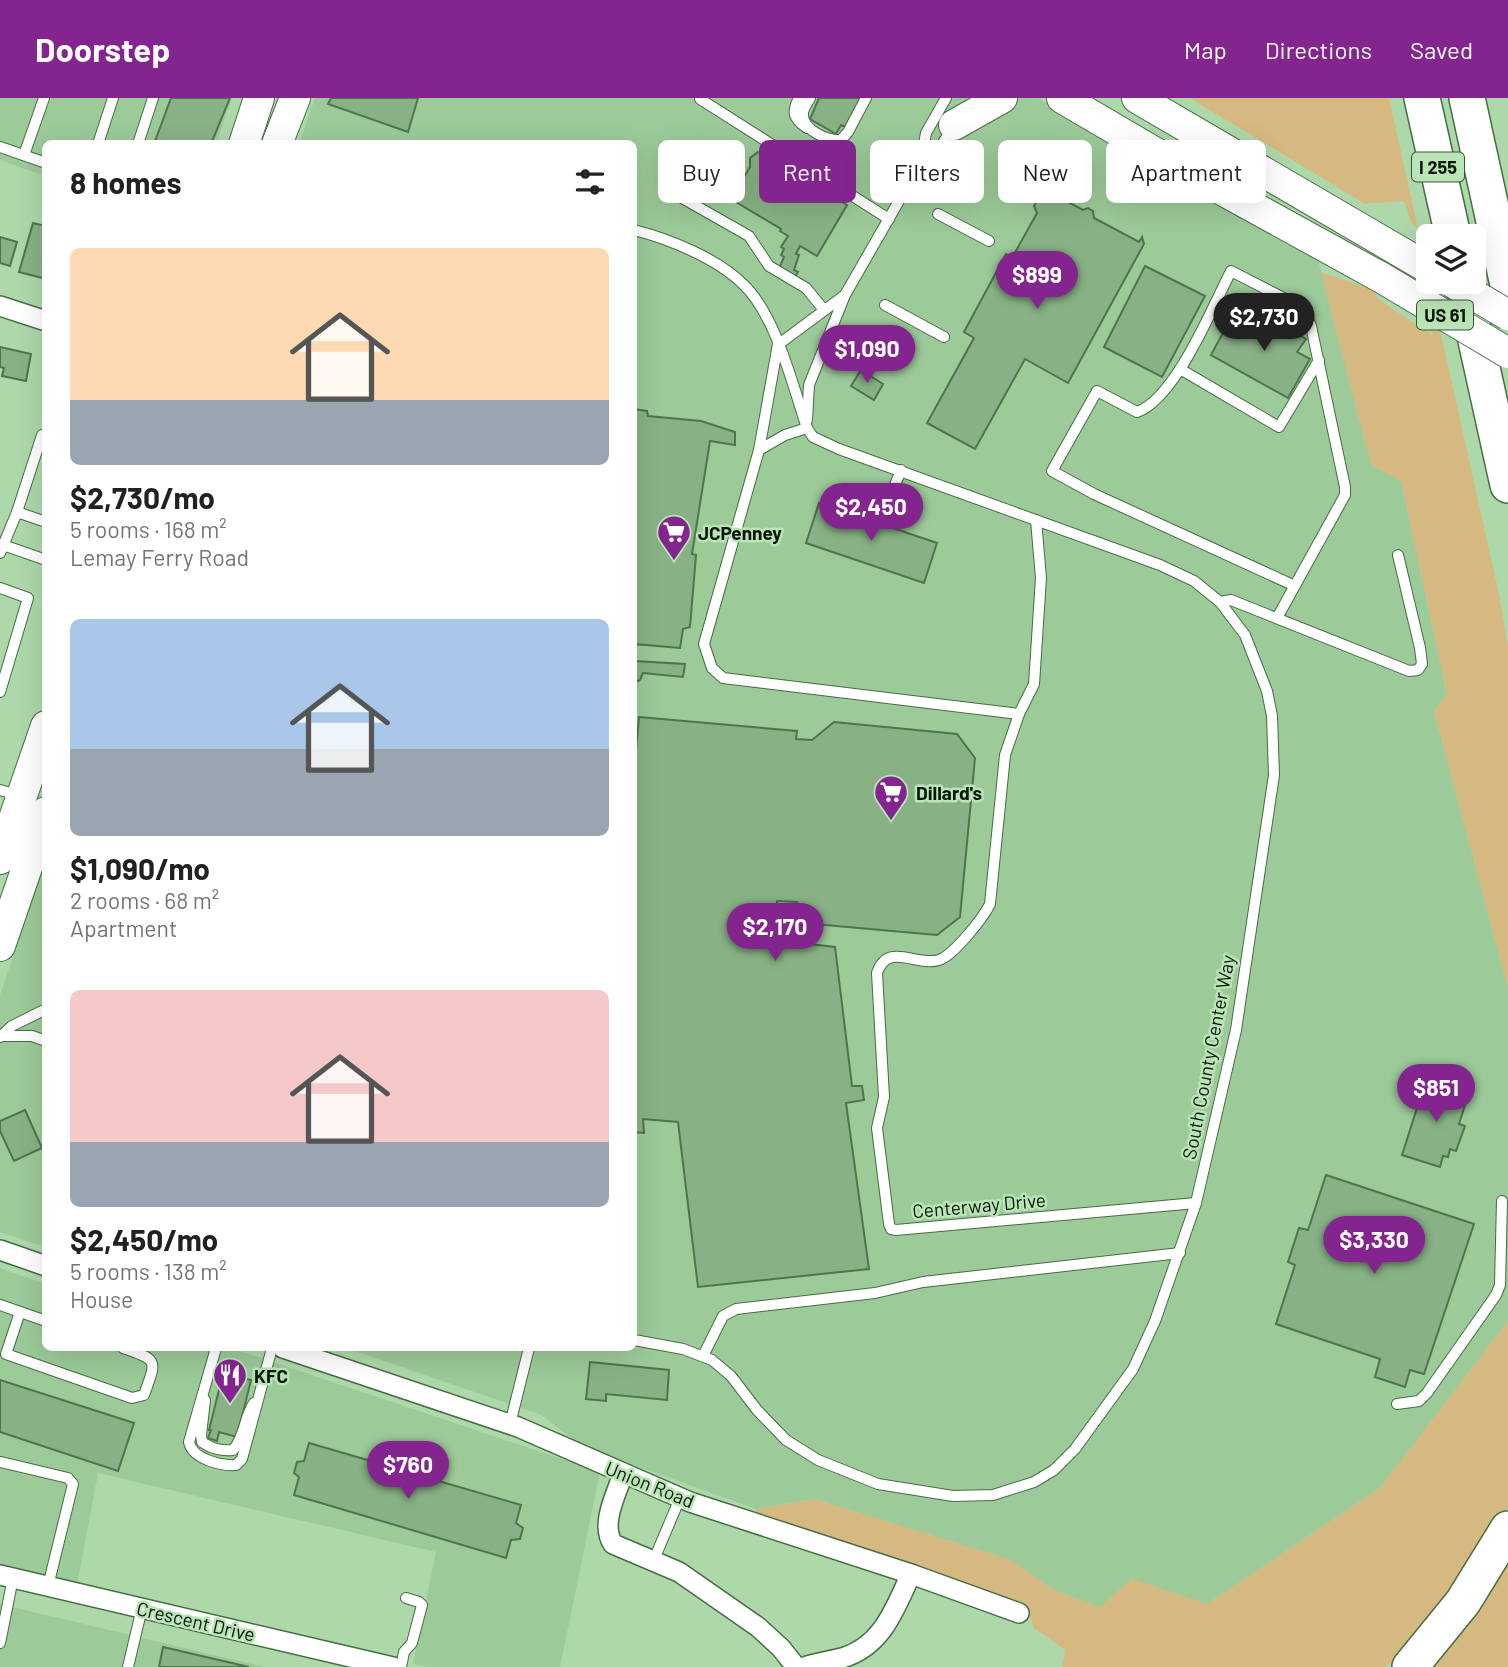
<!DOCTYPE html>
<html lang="en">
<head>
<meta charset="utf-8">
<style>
  :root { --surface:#fff; --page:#f6f6f6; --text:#202124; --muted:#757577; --accent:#84258f }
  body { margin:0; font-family:Barlow,sans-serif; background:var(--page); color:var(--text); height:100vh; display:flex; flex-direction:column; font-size:26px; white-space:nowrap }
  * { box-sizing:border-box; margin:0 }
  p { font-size:23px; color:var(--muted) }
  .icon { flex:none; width:38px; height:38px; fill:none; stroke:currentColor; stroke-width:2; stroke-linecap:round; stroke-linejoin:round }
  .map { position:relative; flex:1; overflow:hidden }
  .sheet { position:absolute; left:42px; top:42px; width:595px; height:1211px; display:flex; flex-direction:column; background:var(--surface); border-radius:10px; box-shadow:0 7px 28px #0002 }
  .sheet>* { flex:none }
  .guide { position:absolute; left:658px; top:42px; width:665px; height:63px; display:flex; gap:14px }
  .tools { position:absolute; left:1416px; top:126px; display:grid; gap:14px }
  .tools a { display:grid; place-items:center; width:70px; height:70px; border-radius:10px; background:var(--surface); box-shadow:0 7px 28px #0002; font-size:35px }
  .price { position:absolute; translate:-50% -60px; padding:0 16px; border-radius:24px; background:var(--accent); color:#fff; font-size:23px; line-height:46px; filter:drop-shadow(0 2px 4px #0008) }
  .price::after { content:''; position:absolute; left:50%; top:42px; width:21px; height:16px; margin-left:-10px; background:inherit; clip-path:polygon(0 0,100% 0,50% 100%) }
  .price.active { background:#222; color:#fff }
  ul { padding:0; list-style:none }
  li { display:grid; align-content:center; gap:14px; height:371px; padding:0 28px }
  li span { display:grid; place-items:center; height:217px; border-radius:10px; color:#555 }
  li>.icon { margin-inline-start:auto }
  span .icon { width:126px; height:126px; fill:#fffc; stroke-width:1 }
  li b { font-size:30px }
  h2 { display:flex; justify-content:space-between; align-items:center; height:84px; padding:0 28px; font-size:30px }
  .pill { padding:0 24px; border-radius:10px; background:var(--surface); box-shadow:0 7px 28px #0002; font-size:24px; line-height:63px }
  .pill.active { background:var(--accent); color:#fff }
  header { display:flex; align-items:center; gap:42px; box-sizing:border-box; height:98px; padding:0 35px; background:var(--accent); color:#fff }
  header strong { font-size:33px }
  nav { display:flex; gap:38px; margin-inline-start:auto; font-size:24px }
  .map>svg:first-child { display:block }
  .built { fill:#9cca99 }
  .green { fill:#d6b981 }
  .building { fill:#88b285; stroke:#4e754c; stroke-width:2 }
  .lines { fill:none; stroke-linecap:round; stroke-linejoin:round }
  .lane-casing { stroke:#466d44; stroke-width:12 }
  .street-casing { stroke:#466d44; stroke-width:22 }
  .primary-casing { stroke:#466d44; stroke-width:32 }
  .highway-casing { stroke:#466d44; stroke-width:38 }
  .lane { stroke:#fff; stroke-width:10 }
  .street { stroke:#fff; stroke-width:19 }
  .primary { stroke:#fff; stroke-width:30 }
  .highway { stroke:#fff; stroke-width:35 }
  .primary-bridge-casing { stroke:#466d44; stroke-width:32; stroke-linecap:butt }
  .primary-bridge { stroke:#fff; stroke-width:30 }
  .labels { text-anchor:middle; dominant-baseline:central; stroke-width:5; stroke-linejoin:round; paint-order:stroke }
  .shield { fill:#bae5b7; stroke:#3c533a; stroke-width:2 }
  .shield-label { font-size:18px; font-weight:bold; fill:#061505 }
  .poi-label { font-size:19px; font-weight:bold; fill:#061505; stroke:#bae5b7; text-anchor:start }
  .street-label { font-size:19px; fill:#061505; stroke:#bae5b7 }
</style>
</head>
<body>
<header>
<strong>Doorstep</strong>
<nav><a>Map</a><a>Directions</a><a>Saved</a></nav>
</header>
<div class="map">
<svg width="1508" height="1569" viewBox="0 0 1508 1569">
  <rect width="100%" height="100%" fill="#add8aa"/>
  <!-- built -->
  <g class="built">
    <path d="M0 0H232L216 45 46 46 45 78 0 62Z"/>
    <path d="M315 0H1038L1316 154 1371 366 1401 383 1447 596 1434 613 1508 890V1223L1380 1390 1207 1506 1132 1481 1100 1509 1055 1493 1011 1462 815 1401 756 1411 581 1348 542 1317 346 1250H634V46H299Z"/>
    <path d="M45 765V1149L0 1134V897Z"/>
    <path d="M0 1170 45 1186 46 1250H231L600 1374 560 1569H429L413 1566 436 1454 98 1375 77 1487 0 1469Z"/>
    <path d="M0 1506 264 1569H0Z"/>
  </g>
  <!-- green -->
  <g class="green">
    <path d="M1190 0H1389L1418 131 1411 124 1404 103 1365 106Z"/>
    <path d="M1321 174 1373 192 1378 201 1432 237 1431 229 1440 232 1499 496 1508 549V890L1434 613 1447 596 1401 383 1371 367Z"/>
    <path d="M1508 1223V1409L1478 1461 1408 1547 1386 1569H1062L1065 1552 1034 1530 1027 1508 755 1417 756 1411 815 1401 1011 1462 1055 1493 1100 1509 1132 1481 1207 1506 1380 1390Z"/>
    <path d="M1508 1456V1569H1427Z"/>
  </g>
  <!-- building -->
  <g class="building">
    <path d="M171 0H230L211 46H154Z"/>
    <path d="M331 0H418L408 34 328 6Z"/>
    <path d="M819 0H861L845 29 841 27 836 36 810 21Z"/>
    <path d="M758 54 847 107 817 158 800 148 796 156 799 157 794 172 798 174 791 184 777 176 784 159 781 157 784 151 781 149 788 138 780 133 781 131 731 101 728 96 737 93 741 88 732 82 737 74 744 79 750 69V60Z"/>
    <path d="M1049 89 1063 98 1062 101 1083 112 1088 110 1093 113 1094 120 1139 144 1142 139 1144 146 1068 285 1025 261 975 351 927 325 974 240 964 234 1006 156 1012 160 1037 115 1034 108 1043 91Z"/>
    <path d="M33 125 46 128V149L43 159H46V181L19 174Z"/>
    <path d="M0 139 17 144 10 168 0 165Z"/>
    <path d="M1145 168 1205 198 1162 279 1104 249Z"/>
    <path d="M1264 216 1306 241 1297 254 1310 261 1288 300 1211 257 1232 218 1256 231Z"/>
    <path d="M0 249 31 256 26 283 2 278 4 270 0 269Z"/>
    <path d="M861 272 883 286 874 302 851 288Z"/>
    <path d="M634 311 647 313 648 318 701 323 735 334V347L710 343 692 456 696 457 690 529 683 531 680 550 634 546Z"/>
    <path d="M819 405 937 445 924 485 806 445Z"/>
    <path d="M634 563 685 566 683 579 643 575 640 582 634 585Z"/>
    <path d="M639 619 797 633 796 641 812 642 834 624 957 636 975 660 960 819 937 837 814 826 797 804 777 803 775 842 835 849 852 988H862L864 1002 846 1005 869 1171 698 1189 678 1024 643 1021 644 1035 634 1034V675Z"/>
    <path d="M1435 981 1457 988 1456 994 1468 998 1459 1026 1465 1028 1456 1053 1450 1051 1448 1059 1443 1058 1440 1069 1402 1057 1425 985 1433 987Z"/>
    <path d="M25 1012 42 1050 14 1063 0 1033V1023Z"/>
    <path d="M1326 1077 1474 1126 1424 1276 1410 1272 1405 1289 1375 1279 1380 1261 1276 1226 1295 1167 1288 1164 1299 1130 1308 1132Z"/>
    <path d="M590 1264 669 1272 667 1302 606 1296V1303L586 1301Z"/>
    <path d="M223 1276 251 1282 237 1339 219 1334 217 1343 208 1340 211 1332H209Z"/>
    <path d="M0 1282 134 1325 118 1373 0 1334Z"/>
    <path d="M309 1345 395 1370 394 1373 407 1378 408 1375 412 1373 419 1375 423 1379 421 1382 434 1385 435 1382 521 1407 516 1425 523 1430 520 1441 511 1442 506 1460 294 1397 299 1379 294 1375 297 1364 304 1363Z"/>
    <path d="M163 1549 249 1569H159Z"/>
  </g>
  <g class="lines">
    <!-- lane casing -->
    <g class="lane-casing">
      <g id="lane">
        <path d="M799 0C791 15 794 21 807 30"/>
        <path d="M810 0C808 4 803 11 803 15 801 32 828 43 841 42L848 34 866 0"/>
        <path d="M700 1 889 121"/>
        <path d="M98 46 113 0"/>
        <path d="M138 46 153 0"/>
        <path d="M0 49 46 65"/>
        <path d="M24 57 44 0"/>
        <path d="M920 68 926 35 946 0"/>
        <path d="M668 92 749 138 769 168 806 190 824 212"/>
        <path d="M938 116 989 143"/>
        <path d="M634 132C669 141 717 160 744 187 776 218 793 288 807 330L813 339 839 351 1160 467 1194 483 1220 504 1245 537 1267 593 1272 618 1274 677 1236 932 1196 1105 1155 1223 1133 1271 1075 1351 1054 1372 1034 1384 993 1397 953 1398 878 1386 818 1362 786 1342 757 1312 731 1278 712 1262 683 1251 634 1242"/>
        <path d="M885 207 944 239"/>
        <path d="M778 246 759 352 704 546 712 570 723 580 1019 616"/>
        <path d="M779 246 845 197"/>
        <path d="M1180 271 1279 329 1319 262"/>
        <path d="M807 322 809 287 845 197 919 68 941 48 952 30"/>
        <path d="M759 352 785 337 807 330"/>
        <path d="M889 402 901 372"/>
        <path d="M17 414 46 424"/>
        <path d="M1036 422 1041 480 1034 586 1019 616 1005 657 990 806C983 820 954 857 939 862 916 869 888 843 877 875L884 999 877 1030 889 1126 891 1131 896 1132 1196 1105"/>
        <path d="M0 446 46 462"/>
        <path d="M0 455 17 414 42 337 46 338"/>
        <path d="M0 490 28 500 0 594"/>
        <path d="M1220 504 1231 502 1409 573 1418 572 1422 566 1420 550 1398 457"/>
        <path d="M1277 520 1345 397V389L1311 228 1303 210 1231 173C1212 210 1175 301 1137 314L1097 293 1052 373 1094 396 1295 488"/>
        <path d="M0 692 18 697"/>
        <path d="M2 938H32L46 943"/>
        <path d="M0 939 12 928 46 911"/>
        <path d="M0 1207 46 1223"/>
        <path d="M20 1214 6 1256 132 1300 144 1297C156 1263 160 1262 123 1250"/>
        <path d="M216 1250 189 1344C192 1361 221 1368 236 1367L242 1361 272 1250"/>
        <path d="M703 1258 723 1218 736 1211 875 1195 923 1184 1180 1155"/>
        <path d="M205 1302 201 1337 202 1344C213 1351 220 1353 233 1352 245 1339 244 1319 254 1305"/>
        <path d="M1397 1306 1419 1303 1427 1295 1496 1197 1500 1187 1502 1103"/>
        <path d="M510 1326 529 1250"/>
        <path d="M1 1364 68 1380 73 1386 48 1488"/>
        <path d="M653 1464 680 1400"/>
        <path d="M0 1545 13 1480"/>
        <path d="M128 1569 142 1510"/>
        <path d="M401 1569 404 1554 412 1545 422 1507 419 1504 406 1500"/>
      </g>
    </g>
    <!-- street casing -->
    <g class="street-casing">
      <g id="street">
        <path d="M0 208 46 223"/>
        <path d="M0 1152 46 1168"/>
        <path d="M283 1250 518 1329 690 1404 911 1476 1019 1515"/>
        <path d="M623 1376C616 1397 600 1426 613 1446L679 1474 758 1529 781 1550 796 1569"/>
        <path d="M0 1477 393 1569"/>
        <path d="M804 1569C817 1565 830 1563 842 1560 883 1548 895 1510 911 1476"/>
      </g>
    </g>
    <!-- primary casing -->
    <g class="primary-casing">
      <g id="primary">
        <path d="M1062 0 1166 61 1382 180"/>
        <path d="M1137 0 1428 170"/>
        <path d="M954 27 1002 0"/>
        <path d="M244 46 259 0"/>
        <path d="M277 46 295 0"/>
        <path d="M0 761 46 628"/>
        <path d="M0 848 46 714"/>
      </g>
    </g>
    <!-- highway casing -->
    <g class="highway-casing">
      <g id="highway">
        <path d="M1422 0 1453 138"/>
        <path d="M1467 0 1508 187"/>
        <path d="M1463 184 1508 387"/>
        <path d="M1410 1569 1463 1504 1508 1431"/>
      </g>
    </g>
    <!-- lane -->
    <use href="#lane" class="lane"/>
    <!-- street -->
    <use href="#street" class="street"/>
    <!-- primary -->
    <use href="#primary" class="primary"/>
    <!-- highway -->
    <use href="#highway" class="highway"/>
    <!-- primary-bridge casing -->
    <g class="primary-bridge-casing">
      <g id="primary-bridge">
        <path d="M1382 180 1508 255"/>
        <path d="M1452 184 1508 217"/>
      </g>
    </g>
    <!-- primary-bridge -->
    <use href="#primary-bridge" class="primary-bridge"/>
  </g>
  <!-- icons -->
  <defs>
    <g id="supermarket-pin" transform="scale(1.75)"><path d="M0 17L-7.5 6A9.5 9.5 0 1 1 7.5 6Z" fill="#84258f" stroke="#bae5b7"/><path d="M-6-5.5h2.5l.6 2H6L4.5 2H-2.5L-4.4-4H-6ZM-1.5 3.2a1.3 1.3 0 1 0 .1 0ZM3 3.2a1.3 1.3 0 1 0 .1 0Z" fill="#fff"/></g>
    <g id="restaurant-pin" transform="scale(1.75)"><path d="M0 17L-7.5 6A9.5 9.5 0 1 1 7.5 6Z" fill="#84258f" stroke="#bae5b7"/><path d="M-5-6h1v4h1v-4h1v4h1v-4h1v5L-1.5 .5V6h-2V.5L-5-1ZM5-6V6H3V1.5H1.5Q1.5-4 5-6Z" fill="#fff"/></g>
  </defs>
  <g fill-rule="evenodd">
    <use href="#supermarket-pin" x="674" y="434"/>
    <use href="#supermarket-pin" x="891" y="694"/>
    <use href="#restaurant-pin" x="230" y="1277"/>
  </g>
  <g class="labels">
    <!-- shield labels -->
    <g class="shield">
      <rect x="1412" y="54.5" width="52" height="29" rx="5"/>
      <rect x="1417" y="202.5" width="56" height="29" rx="5"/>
    </g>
    <g class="shield-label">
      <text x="1438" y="69">I 255</text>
      <text x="1445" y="217">US 61</text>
    </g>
    <!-- poi labels -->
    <g class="poi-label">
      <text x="698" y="434">JCPenney</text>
      <text x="916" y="694">Dillard's</text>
      <text x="254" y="1277">KFC</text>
    </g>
    <!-- street labels -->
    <g class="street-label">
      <text transform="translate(1208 959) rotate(-79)">South County Center Way</text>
      <text transform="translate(979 1107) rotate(-5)">Centerway Drive</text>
      <text transform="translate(650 1386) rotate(22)">Union Road</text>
      <text transform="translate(196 1523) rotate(13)">Crescent Drive</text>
    </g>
  </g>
</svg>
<div class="tools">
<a><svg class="icon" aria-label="layers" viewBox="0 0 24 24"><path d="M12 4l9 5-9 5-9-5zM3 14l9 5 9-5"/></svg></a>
</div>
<b class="price" style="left:1037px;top:213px">$899</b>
<b class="price active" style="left:1264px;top:255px">$2,730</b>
<b class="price" style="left:867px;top:287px">$1,090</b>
<b class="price" style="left:871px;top:445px">$2,450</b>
<b class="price" style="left:775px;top:865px">$2,170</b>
<b class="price" style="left:1436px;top:1026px">$851</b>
<b class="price" style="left:1374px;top:1178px">$3,330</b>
<b class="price" style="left:408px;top:1403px">$760</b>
<div class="guide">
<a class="pill">Buy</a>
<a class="pill active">Rent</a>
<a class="pill">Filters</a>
<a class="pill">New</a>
<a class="pill">Apartment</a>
</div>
<section class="sheet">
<h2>8 homes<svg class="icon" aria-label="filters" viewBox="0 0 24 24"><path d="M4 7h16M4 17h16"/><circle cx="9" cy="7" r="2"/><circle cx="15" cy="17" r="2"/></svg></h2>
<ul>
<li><span style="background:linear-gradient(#ffd9b3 70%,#9aa5b1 0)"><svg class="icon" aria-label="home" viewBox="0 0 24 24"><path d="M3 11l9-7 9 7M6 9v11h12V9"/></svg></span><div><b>$2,730/mo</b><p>5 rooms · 168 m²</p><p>Lemay Ferry Road</p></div></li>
<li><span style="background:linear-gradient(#a9c7e8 60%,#9aa5b1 0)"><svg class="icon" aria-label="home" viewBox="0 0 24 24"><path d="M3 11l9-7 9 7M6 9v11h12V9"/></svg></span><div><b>$1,090/mo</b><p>2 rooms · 68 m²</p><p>Apartment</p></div></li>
<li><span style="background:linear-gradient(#f6c9c9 70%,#9aa5b1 0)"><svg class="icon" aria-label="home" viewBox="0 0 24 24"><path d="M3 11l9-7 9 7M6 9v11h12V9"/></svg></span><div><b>$2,450/mo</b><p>5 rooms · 138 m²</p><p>House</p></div></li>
</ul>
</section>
</div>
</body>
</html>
